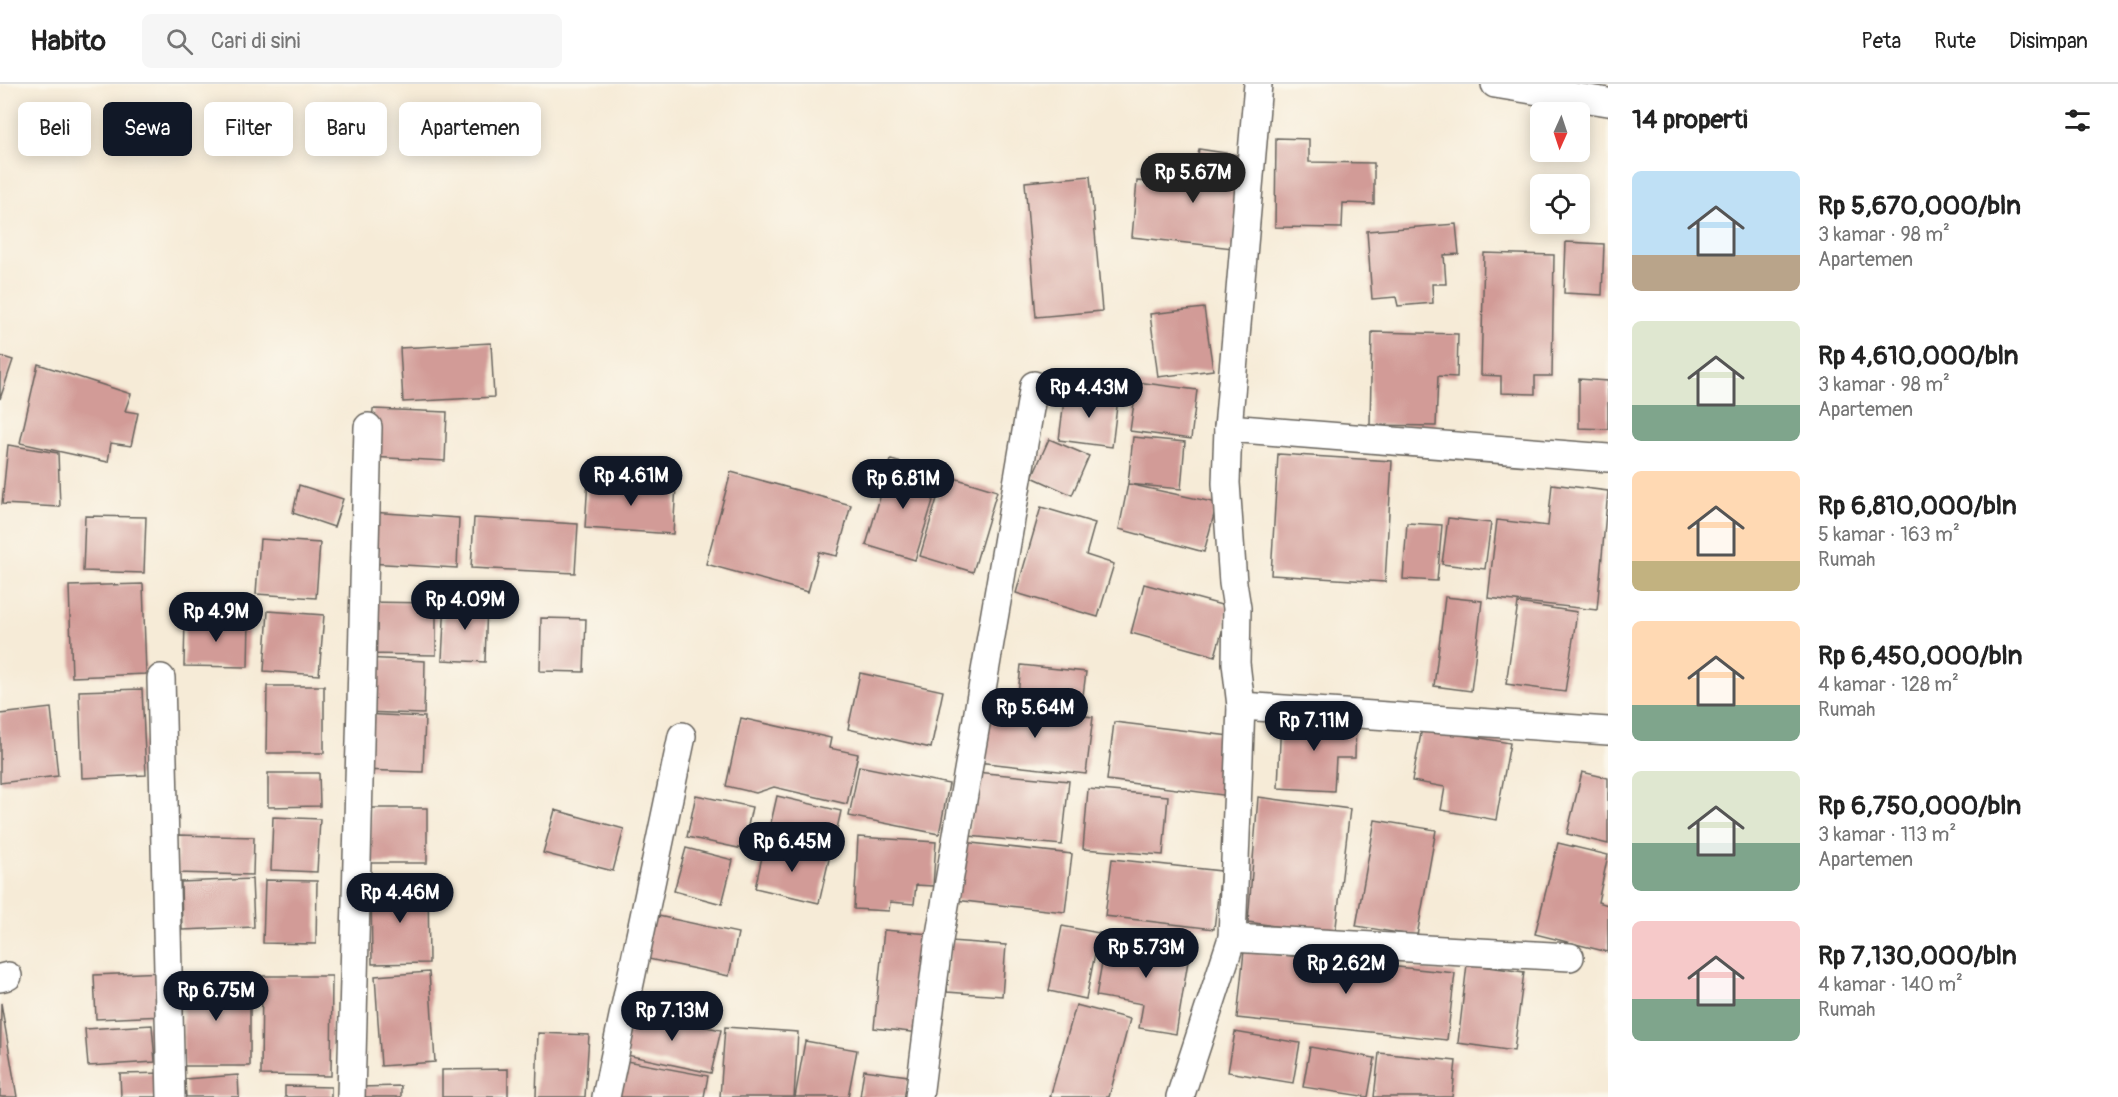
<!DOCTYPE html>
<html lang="id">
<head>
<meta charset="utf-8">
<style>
  :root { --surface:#fff; --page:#f6f6f6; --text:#222; --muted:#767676; --line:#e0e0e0; --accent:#111827 }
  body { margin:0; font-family:Pangolin,sans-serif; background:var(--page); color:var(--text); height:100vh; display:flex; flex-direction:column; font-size:22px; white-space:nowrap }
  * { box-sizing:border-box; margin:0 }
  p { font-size:20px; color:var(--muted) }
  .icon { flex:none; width:33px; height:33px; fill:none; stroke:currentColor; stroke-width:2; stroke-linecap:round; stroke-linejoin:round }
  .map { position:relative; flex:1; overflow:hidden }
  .side { display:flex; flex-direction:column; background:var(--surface); width:510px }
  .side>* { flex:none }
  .banner { position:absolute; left:18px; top:18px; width:570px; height:54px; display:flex; gap:12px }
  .needle { width:39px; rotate:183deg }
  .fabs { position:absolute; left:1530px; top:18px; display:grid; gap:12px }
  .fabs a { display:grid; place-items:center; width:60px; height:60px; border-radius:9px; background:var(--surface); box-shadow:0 3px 15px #0003; font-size:30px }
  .price { position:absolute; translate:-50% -51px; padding:0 14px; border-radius:21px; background:var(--accent); color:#fff; font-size:20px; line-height:39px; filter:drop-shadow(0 2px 3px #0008) }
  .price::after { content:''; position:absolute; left:50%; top:36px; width:18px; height:14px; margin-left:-9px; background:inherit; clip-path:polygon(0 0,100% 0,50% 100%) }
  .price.active { background:#222; color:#fff }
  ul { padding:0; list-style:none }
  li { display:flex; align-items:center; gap:18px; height:150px; padding:0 24px }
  li span { display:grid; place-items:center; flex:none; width:168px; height:120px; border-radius:9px; color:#555 }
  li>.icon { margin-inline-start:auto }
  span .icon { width:72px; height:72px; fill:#fffc; stroke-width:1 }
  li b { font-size:26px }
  h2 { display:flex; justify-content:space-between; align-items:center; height:72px; padding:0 24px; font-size:26px }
  .pill { padding:0 21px; border-radius:9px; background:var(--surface); box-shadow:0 3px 15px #0003; font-size:21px; line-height:54px }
  .pill.active { background:var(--accent); color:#fff }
  header { display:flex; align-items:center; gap:36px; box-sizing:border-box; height:84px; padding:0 30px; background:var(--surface); border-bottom:2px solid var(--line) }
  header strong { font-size:28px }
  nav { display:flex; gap:33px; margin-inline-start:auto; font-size:21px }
  .search { width:420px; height:54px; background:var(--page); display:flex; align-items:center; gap:15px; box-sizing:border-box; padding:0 21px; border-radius:9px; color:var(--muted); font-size:22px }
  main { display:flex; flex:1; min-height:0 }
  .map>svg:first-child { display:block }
  .building { fill:#d29b97 }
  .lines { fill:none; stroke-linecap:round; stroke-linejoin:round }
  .street-casing { stroke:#68645d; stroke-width:30 }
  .street { stroke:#fff; stroke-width:27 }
</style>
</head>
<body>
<header>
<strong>Habito</strong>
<div class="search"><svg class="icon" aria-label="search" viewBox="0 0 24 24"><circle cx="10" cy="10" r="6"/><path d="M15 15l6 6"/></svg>Cari di sini</div>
<nav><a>Peta</a><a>Rute</a><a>Disimpan</a></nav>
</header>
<main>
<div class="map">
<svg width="1608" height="1013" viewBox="0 0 1608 1013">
  <rect width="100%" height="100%" fill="#fbf7ec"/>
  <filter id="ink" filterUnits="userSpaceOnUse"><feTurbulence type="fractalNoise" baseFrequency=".0167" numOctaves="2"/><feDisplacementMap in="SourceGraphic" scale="12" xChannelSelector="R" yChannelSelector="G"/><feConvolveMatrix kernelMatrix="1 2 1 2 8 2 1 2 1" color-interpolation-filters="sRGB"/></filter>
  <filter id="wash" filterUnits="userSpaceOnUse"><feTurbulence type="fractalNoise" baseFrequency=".008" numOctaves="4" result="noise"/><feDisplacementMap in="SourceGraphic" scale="24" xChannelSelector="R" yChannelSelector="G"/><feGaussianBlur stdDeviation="1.35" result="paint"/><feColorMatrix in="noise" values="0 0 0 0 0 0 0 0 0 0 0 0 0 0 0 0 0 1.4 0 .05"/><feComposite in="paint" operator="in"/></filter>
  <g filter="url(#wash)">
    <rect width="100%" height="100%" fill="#f6ebd7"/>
    <g id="blocks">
      <!-- building -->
      <g class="building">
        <path d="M1276 54 1309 55V78L1374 79V120L1343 119 1342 144 1275 143Z"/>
        <path d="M1199 65 1244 72 1233 164 1132 153 1137 97 1193 101Z"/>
        <path d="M1090 92 1102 227 1036 233 1025 98Z"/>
        <path d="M1456 140 1459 170 1444 171 1446 200H1432L1433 219 1398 222 1396 213 1372 215 1367 147Z"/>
        <path d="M1566 158 1604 160 1602 211 1564 209Z"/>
        <path d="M1484 169 1554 171 1552 292H1535V310L1501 309V292L1481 291Z"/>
        <path d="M1204 224 1213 286 1158 293 1150 230Z"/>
        <path d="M1372 248 1458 250 1457 293 1438 292 1436 342 1370 341Z"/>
        <path d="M491 259 494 313 403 318 400 264Z"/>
        <path d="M0 272 13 276 0 315Z"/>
        <path d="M38 280 131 310 125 327 138 329 131 362 111 359 108 378 20 359Z"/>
        <path d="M1579 295 1608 297V345L1579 344Z"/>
        <path d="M1137 298 1197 306 1191 355 1130 347Z"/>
        <path d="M1065 308 1118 314 1112 363 1059 356Z"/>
        <path d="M373 325 447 328 445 377 370 373Z"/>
        <path d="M1133 353 1185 358 1181 405 1128 400 1217 419 1204 468 1119 445 1128 400Z"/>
        <path d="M1049 355 1089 372 1072 411 1032 393Z"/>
        <path d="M8 361 58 369 60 423 2 420Z"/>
        <path d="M1278 370 1392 377 1385 498 1271 491Z"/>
        <path d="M891 376 941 390 915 476 866 461Z"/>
        <path d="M731 388 851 421 837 472 819 468 808 508 706 480Z"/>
        <path d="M944 391 997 407 973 488 920 472Z"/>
        <path d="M588 396 676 402 673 450 585 444Z"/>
        <path d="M1552 400 1608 407 1597 526 1488 514 1497 436 1548 442Z"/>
        <path d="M299 401 343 415 334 443 293 429Z"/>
        <path d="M1041 423 1095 439 1086 471 1114 480 1098 533 1016 509Z"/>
        <path d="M370 428 459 434 457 484 368 479Z"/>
        <path d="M85 432 146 433 144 489 83 487Z"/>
        <path d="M474 434 578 440 575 489 471 484Z"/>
        <path d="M1448 434 1491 439 1485 485 1442 480Z"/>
        <path d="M1407 439 1442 441 1437 497 1403 495Z"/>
        <path d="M260 455 320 459 316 514 256 510Z"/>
        <path d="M143 500 146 590 72 593 69 502Z"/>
        <path d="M1144 500 1229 523 1215 572 1131 549Z"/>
        <path d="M1445 513 1482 517 1471 607 1434 602Z"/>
        <path d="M445 516 487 518 485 578 442 576Z"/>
        <path d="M364 518 436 519V571L363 570Z"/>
        <path d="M1518 519 1577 528 1565 608 1506 600Z"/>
        <path d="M268 527 324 531 319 591 264 587Z"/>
        <path d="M541 534 586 535 584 588 540 587Z"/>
        <path d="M185 535 249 536 248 583 184 582Z"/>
        <path d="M363 574 425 577 424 630 361 628Z"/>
        <path d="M1021 581 1086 588 1081 627 1017 620Z"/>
        <path d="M860 589 943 607 931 664 848 645Z"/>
        <path d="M267 602H324V669H266Z"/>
        <path d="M142 605 146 691 82 694 79 607Z"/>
        <path d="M983 620 1093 633 1086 690 977 678Z"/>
        <path d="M51 624 58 692 0 699V630Z"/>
        <path d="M361 630 425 633 423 688 359 686Z"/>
        <path d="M1281 633 1356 636 1355 674H1336L1334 707 1278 704Z"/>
        <path d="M741 634 831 654 829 664 858 670 847 720 774 703 756 709 726 702Z"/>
        <path d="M1114 638 1238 653 1230 712 1107 696Z"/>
        <path d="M1422 644 1510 659 1496 736 1441 726 1445 703 1412 697Z"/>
        <path d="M859 682 949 700 939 750 849 732Z"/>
        <path d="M975 688 1069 697 1062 761 969 752Z"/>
        <path d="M1582 688 1608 694V760L1567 750Z"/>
        <path d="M268 689H319L320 722 268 723Z"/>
        <path d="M1088 705 1168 712 1163 771 1083 765Z"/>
        <path d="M696 711 752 723 743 765 687 753Z"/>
        <path d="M777 712 841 727 831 771 767 756Z"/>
        <path d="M1258 713 1350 725 1335 851 1248 838Z"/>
        <rect x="370" y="724" width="57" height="55"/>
        <path d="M555 726 624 745 613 787 543 769Z"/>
        <path d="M273 733 320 735 317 788 271 786Z"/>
        <path d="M1375 736 1436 746 1417 852 1356 842Z"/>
        <path d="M178 751 254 753 253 791 177 789Z"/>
        <path d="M858 753 936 758 933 802 916 801 914 820 890 818 889 827 854 825Z"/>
        <path d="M962 758 1072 770 1065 828 955 816Z"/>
        <path d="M1558 759 1608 771 1598 818 1608 821V868L1535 850Z"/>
        <path d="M765 760 829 775 819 819 755 804Z"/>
        <path d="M686 764 733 776 722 820 674 807Z"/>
        <path d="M1112 775 1221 787 1214 845 1105 832Z"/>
        <path d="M252 795 254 843 182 846 181 798Z"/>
        <path d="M265 796 317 797 316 860 263 859Z"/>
        <path d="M428 800 429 879 372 880 371 801Z"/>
        <path d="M649 830 738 849 729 892 639 873Z"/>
        <path d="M1062 842 1099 849 1086 915 1049 907Z"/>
        <path d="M884 846 929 850 920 949 874 944Z"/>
        <path d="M1107 851 1190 865 1176 950 1139 944 1143 920 1096 912Z"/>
        <path d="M950 857 1006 861 1002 912 947 908Z"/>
        <path d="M1244 867 1455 889 1447 956 1237 934Z"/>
        <path d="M1467 880 1524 888 1514 967 1458 959Z"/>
        <path d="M164 888 165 932 96 935 94 891Z"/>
        <path d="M429 888 435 978 381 982 375 892Z"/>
        <path d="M262 892H332L331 992 261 991Z"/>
        <rect x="183" y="895" width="67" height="87"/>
        <path d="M1 919 17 1013H0Z"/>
        <path d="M1076 921 1130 935 1109 1013H1050Z"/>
        <path d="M632 927 721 946 711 989 622 970Z"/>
        <path d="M152 941 155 978 88 982 85 945Z"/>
        <path d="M725 943 798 948 794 1013H720Z"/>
        <path d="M1235 948 1300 959 1293 999 1228 988Z"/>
        <path d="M538 949 589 951 585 1013H536Z"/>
        <path d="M805 957 857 966 848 1013H795Z"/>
        <path d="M1310 963 1375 974 1368 1013 1303 1003Z"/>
        <path d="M1379 969 1456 977 1452 1013H1374Z"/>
        <path d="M621 976 708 992 704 1013H614Z"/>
        <path d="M508 985V1013H442V986Z"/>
        <path d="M864 986 908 992 905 1013H860Z"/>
        <path d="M166 989 167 1013H121L120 990Z"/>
        <path d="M238 991 239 1013H186L185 995Z"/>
        <path d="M285 1002 331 1003V1013H285Z"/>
        <path d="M401 1002V1013H361L360 1003Z"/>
      </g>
    </g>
  </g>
  <g filter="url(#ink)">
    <use href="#blocks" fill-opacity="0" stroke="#68645d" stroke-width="1.5"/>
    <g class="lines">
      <!-- street casing -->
      <g class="street-casing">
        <g id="street">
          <path d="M1495 0 1608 18"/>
          <path d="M1228 344 1608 374"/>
          <path d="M161 594 171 1013"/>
          <path d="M1241 622 1608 647"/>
          <path d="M1232 854 1570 873"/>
          <path d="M0 894 8 892"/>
          <path d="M351 1013 368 343"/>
          <path d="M606 1013 682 652"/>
          <path d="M919 1013 938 862 1034 301"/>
          <path d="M1180 1013 1232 854 1241 622 1236 579 1237 524 1233 499 1226 399 1228 344 1258 0"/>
        </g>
      </g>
      <!-- street -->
      <use href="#street" class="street"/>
    </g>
  </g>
</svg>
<div class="fabs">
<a><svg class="needle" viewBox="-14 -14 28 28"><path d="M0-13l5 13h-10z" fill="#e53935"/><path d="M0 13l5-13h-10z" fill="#767676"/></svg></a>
<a><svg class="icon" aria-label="locate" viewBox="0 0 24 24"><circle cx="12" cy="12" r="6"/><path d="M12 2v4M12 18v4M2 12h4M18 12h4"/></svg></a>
</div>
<b class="price active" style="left:1193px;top:120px">Rp 5.67M</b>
<b class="price" style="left:1089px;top:335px">Rp 4.43M</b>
<b class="price" style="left:631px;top:423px">Rp 4.61M</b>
<b class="price" style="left:903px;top:426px">Rp 6.81M</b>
<b class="price" style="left:465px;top:547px">Rp 4.09M</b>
<b class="price" style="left:216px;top:559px">Rp 4.9M</b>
<b class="price" style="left:1035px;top:655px">Rp 5.64M</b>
<b class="price" style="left:1314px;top:668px">Rp 7.11M</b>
<b class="price" style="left:792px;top:789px">Rp 6.45M</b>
<b class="price" style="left:400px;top:840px">Rp 4.46M</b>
<b class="price" style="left:1146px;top:895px">Rp 5.73M</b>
<b class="price" style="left:1346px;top:911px">Rp 2.62M</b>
<b class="price" style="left:216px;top:938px">Rp 6.75M</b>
<b class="price" style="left:672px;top:958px">Rp 7.13M</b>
<div class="banner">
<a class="pill">Beli</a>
<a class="pill active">Sewa</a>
<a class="pill">Filter</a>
<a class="pill">Baru</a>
<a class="pill">Apartemen</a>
</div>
</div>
<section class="side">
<h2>14 properti<svg class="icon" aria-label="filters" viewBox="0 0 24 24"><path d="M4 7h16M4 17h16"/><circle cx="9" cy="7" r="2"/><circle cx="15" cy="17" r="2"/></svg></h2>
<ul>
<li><span style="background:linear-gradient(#bfe0f5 70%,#b9a48a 0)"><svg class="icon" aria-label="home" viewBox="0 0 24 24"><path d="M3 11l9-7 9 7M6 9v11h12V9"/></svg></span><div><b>Rp 5,670,000/bln</b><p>3 kamar · 98 m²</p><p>Apartemen</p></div></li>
<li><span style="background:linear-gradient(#dfe7d0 70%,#7fa58c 0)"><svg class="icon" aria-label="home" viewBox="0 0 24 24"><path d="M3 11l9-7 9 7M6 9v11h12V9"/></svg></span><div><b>Rp 4,610,000/bln</b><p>3 kamar · 98 m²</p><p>Apartemen</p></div></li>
<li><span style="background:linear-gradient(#ffd9b3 75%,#c2b280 0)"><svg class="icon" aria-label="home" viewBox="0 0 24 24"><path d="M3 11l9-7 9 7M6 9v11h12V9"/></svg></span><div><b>Rp 6,810,000/bln</b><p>5 kamar · 163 m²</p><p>Rumah</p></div></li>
<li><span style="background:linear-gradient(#ffd9b3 70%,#7fa58c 0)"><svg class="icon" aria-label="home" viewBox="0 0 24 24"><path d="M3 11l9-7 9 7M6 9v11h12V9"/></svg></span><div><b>Rp 6,450,000/bln</b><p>4 kamar · 128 m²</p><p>Rumah</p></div></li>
<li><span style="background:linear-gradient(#dfe7d0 60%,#7fa58c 0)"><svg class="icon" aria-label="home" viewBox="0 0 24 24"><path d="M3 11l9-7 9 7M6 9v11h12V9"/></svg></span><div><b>Rp 6,750,000/bln</b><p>3 kamar · 113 m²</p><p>Apartemen</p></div></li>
<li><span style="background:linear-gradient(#f6c9c9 65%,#7fa58c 0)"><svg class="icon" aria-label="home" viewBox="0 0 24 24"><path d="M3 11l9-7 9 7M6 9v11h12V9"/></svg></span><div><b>Rp 7,130,000/bln</b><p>4 kamar · 140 m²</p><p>Rumah</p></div></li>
</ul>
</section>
</main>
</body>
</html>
